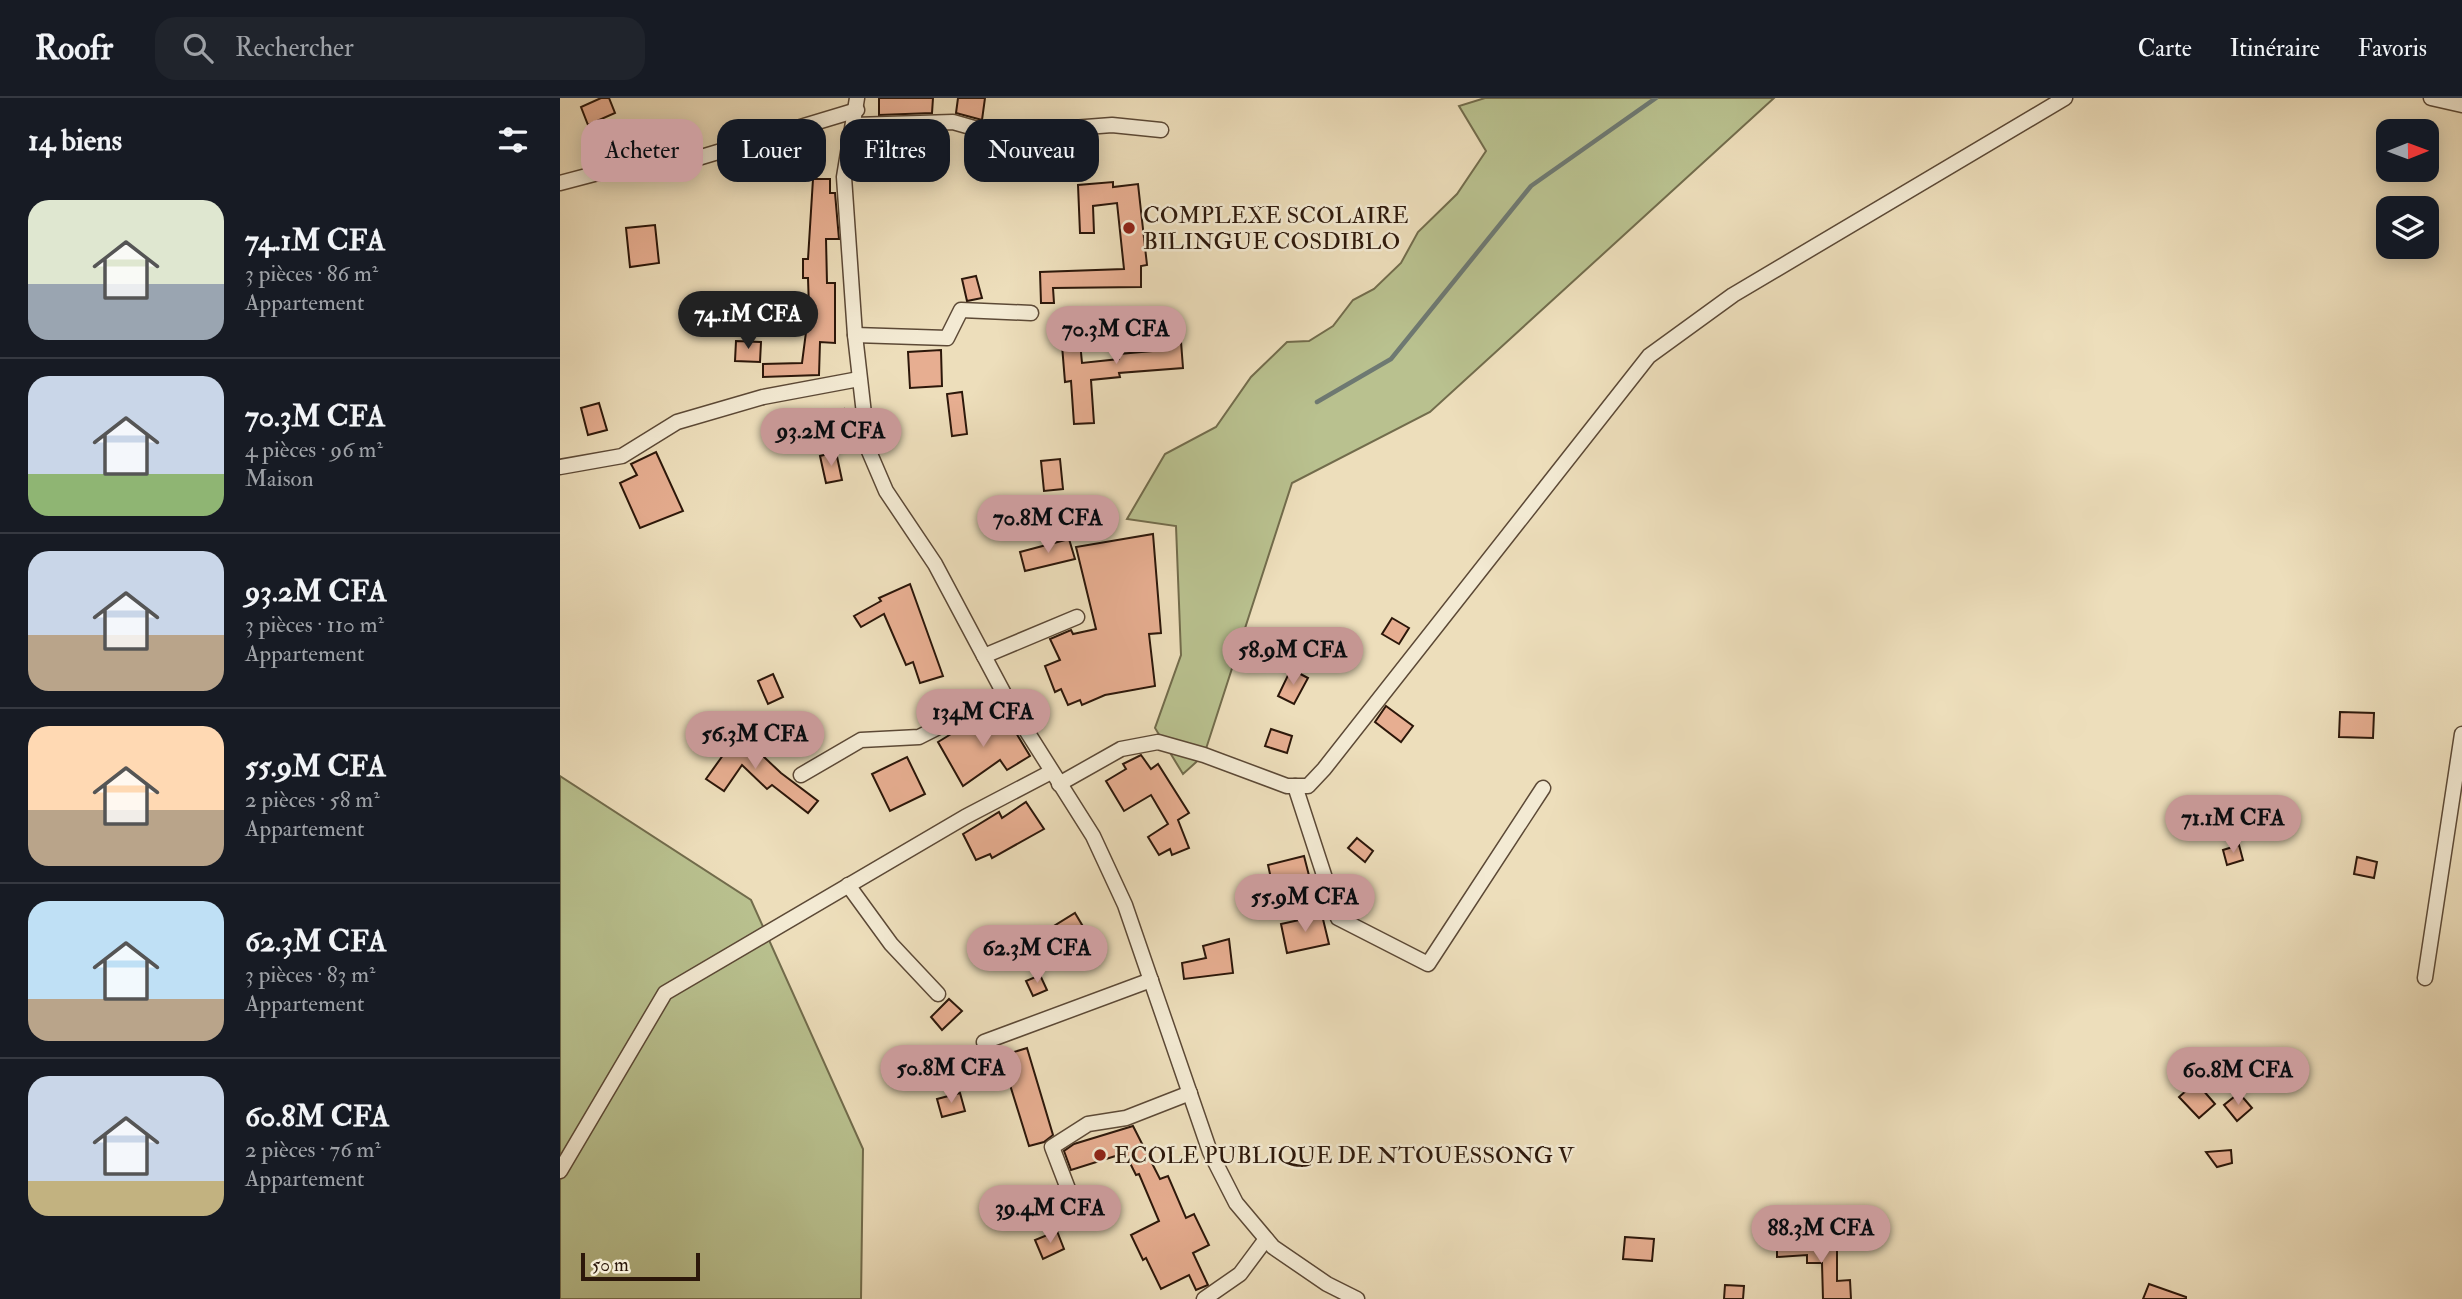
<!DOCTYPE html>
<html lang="fr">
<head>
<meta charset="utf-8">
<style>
  :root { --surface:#171b24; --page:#20242c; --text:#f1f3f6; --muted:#9ea1a6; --line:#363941; --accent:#c59692 }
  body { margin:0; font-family:"IM FELL Double Pica",serif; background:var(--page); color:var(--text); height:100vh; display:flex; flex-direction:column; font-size:26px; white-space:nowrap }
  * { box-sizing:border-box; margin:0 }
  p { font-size:23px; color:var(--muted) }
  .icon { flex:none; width:38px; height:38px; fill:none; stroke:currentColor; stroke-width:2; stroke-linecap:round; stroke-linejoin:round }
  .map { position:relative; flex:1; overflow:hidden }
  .sheet { display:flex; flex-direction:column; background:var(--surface); width:560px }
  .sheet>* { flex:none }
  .hud { position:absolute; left:21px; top:21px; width:665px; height:63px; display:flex; gap:14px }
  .needle { width:46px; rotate:89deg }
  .tools { position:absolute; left:1816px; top:21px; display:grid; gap:14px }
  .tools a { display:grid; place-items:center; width:63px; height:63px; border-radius:14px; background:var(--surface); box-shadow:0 4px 18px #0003; font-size:35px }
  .scale { position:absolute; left:21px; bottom:18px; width:119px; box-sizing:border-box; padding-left:7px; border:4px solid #2c170a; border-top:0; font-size:19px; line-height:24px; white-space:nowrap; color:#2c170a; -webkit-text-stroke:5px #f3ead3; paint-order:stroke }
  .price { position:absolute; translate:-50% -60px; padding:0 16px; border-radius:24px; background:var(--accent); color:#111; font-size:23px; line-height:46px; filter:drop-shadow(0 2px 4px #0008) }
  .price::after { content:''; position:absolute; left:50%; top:42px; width:21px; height:16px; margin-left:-10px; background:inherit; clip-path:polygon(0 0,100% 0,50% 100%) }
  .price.selected { background:#222; color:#fff }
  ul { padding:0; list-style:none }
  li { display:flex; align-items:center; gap:21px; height:175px; padding:0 28px }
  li+li { border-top:2px solid var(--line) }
  li span { display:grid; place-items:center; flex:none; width:196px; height:140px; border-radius:21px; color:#555 }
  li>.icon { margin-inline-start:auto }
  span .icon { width:84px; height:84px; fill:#fffc; stroke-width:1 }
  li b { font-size:30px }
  h2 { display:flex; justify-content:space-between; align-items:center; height:84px; padding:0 28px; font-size:30px }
  .pill { padding:0 24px; border-radius:21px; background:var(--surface); box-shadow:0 4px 18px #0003; font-size:24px; line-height:63px }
  .pill.selected { background:var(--accent); color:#111 }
  header { display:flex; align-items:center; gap:42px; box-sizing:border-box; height:98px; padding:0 35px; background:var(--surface); border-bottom:2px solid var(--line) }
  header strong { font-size:33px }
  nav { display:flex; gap:38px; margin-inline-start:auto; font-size:24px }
  .search { width:490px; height:63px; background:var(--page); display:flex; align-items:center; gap:18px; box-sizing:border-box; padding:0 24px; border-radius:21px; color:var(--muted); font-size:26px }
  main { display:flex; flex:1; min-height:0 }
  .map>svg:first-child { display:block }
  .green { fill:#b9c18f; stroke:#726c4c; stroke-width:2 }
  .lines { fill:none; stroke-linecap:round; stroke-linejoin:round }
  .stream { stroke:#6e7972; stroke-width:4.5 }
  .building { fill:#e7ae91; stroke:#2c170a; stroke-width:2 }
  .minor-casing { stroke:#5c4936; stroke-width:17 }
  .minor { stroke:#f3ead3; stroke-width:14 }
  .poi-dot { fill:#8f2418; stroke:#f3ead3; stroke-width:2.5 }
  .labels { text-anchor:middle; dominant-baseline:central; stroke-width:5; stroke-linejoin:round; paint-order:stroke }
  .poi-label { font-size:23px; fill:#2c170a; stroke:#f3ead3; text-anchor:start }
</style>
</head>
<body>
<header>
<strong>Roofr</strong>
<div class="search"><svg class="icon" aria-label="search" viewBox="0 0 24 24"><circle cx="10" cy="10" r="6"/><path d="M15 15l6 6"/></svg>Rechercher</div>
<nav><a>Carte</a><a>Itinéraire</a><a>Favoris</a></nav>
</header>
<main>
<section class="sheet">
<h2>14 biens<svg class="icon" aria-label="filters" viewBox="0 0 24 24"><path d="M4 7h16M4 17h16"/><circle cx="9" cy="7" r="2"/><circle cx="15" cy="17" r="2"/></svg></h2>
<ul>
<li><span style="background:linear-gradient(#dfe7d0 60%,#9aa5b1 0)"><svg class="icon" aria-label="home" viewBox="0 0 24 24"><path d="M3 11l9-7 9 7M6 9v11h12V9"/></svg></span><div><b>74.1M CFA</b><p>3 pièces · 86 m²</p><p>Appartement</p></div></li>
<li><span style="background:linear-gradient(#c9d6e8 70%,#8fb573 0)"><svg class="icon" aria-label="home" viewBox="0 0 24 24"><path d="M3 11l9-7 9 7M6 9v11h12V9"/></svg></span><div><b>70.3M CFA</b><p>4 pièces · 96 m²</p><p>Maison</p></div></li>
<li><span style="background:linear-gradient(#c9d6e8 60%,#b9a48a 0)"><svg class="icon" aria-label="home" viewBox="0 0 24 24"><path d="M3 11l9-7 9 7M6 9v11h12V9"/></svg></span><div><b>93.2M CFA</b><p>3 pièces · 110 m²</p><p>Appartement</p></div></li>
<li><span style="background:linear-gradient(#ffd9b3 60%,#b9a48a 0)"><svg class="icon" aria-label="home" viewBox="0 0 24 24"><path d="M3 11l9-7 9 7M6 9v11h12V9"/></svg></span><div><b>55.9M CFA</b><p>2 pièces · 58 m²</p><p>Appartement</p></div></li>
<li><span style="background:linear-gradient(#bfe0f5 70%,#b9a48a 0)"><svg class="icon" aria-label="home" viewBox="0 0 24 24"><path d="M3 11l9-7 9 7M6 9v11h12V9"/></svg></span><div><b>62.3M CFA</b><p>3 pièces · 83 m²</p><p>Appartement</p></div></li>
<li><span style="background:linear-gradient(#c9d6e8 75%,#c2b280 0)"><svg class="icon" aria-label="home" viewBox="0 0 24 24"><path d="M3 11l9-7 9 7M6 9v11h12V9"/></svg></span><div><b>60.8M CFA</b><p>2 pièces · 76 m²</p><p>Appartement</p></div></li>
</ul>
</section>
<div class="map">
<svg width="1902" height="1201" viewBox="0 0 1902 1201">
  <rect width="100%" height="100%" fill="#eddebb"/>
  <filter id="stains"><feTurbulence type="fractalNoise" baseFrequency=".00286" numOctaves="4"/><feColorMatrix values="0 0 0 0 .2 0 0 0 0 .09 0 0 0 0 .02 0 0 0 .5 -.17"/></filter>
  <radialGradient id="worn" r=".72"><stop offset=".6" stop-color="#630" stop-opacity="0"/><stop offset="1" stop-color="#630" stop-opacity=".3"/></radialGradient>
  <!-- green -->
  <g class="green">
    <path d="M925 0H1214L870 314 732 385 644 657 623 676 595 630 621 557 616 428 567 421 605 356 656 329 691 279 727 244 749 243 773 228 793 202 814 191 841 165 858 134 897 96 926 53 899 8Z"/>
    <path d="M0 678 191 802 303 1051 301 1201H0Z"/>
  </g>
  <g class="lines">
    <!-- stream -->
    <path class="stream" d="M757 304 831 261 971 88 1096 0"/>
  </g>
  <!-- building -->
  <g class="building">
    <path d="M41 0H49L55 15 28 27 21 9Z"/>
    <path d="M319 0H373L372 15 319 17Z"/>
    <path d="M398 0H425L422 22 396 15Z"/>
    <path d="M370 34 368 66 329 65V36Z"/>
    <path d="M248 47 250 72 212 76 210 51Z"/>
    <path d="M253 81H270V95H275L279 141H266L267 185H275V245L260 244 259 277 203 279V266L242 265 249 211 248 180H243V161H248Z"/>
    <path d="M553 84V89L578 86 587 167 581 168V189L493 190 494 205H481L480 174 564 171 557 105 533 108 534 135H520L518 87Z"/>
    <path d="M95 127 99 165 70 169 66 130Z"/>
    <path d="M416 178 422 200 407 203 402 181Z"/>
    <path d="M619 217 623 270 559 275 560 279 531 282 534 325 514 326 511 283 505 284 501 235 519 233 522 265 559 261V256L603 252 601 219Z"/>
    <path d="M176 243 201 244 200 264 175 263Z"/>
    <path d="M381 252 382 288 350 290 348 254Z"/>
    <path d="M402 294 407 336 392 338 387 296Z"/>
    <path d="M39 305 47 332 28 337 21 310Z"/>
    <path d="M284 311 291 350 268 355 260 315Z"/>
    <path d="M96 354 123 413 80 430 60 385 77 377 71 366Z"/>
    <path d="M276 354 282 382 266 385 260 358Z"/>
    <path d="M500 361 503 391 484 393 481 363Z"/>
    <path d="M593 436 601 535 589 536 595 588 545 597 522 607 520 602 508 607 501 591 495 594 485 568 500 562 490 541 511 532 513 536 536 531 516 449Z"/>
    <path d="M509 441 515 461 465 473 460 454Z"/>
    <path d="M350 486 383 578 360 585 353 564 346 567 324 516 301 529 294 518 321 503 319 500Z"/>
    <path d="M832 520 849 530 839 546 822 536Z"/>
    <path d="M731 571 748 580 734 606 718 598Z"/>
    <path d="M213 576 223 599 208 606 198 583Z"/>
    <path d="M826 608 853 628 841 644 815 624Z"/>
    <path d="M1780 614 1814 615 1813 640 1779 639Z"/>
    <path d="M419 619 427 631 447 620 470 658 447 672 440 662 403 688 378 644Z"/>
    <path d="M173 630 221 675 258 703 248 715 212 687 207 691 182 667 164 693 146 681 166 653 159 647Z"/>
    <path d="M711 631 732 638 727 655 705 648Z"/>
    <path d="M581 657 591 671 598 666 629 715 618 722 629 750 612 757 610 751 599 757 588 739 608 726 591 697 564 713 546 683 566 671 563 666Z"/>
    <path d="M347 659 365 696 330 713 312 676Z"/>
    <path d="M466 704 484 731 432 760 430 756 416 762 403 736 439 714 442 720Z"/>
    <path d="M797 740 813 753 805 764 788 750Z"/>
    <path d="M1679 747 1683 762 1667 767 1663 752Z"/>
    <path d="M744 758 753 793 716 803 708 767Z"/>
    <path d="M1797 759 1817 764 1814 780 1794 776Z"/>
    <path d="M515 815 531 842 507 857 506 855 487 869 468 844Z"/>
    <path d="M762 817 769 846 727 855 721 826Z"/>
    <path d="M669 841 673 875 624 881 622 865 646 860 643 848Z"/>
    <path d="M480 877 487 892 473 898 466 883Z"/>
    <path d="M389 901 402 913 382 932 371 919Z"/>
    <path d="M467 950 493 1037 484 1044 469 1048 441 958Z"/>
    <path d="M1636 984 1655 1006 1639 1020 1619 999Z"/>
    <path d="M400 995 405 1013 382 1019 377 1001Z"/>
    <path d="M1679 995 1692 1010 1677 1023 1664 1007Z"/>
    <path d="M573 1028 600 1081 608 1078 626 1120 634 1116 649 1147 633 1155 648 1187 636 1192 629 1177 601 1191 586 1160 583 1162 571 1137 599 1123 579 1076 576 1077 565 1055 511 1072 504 1053 514 1046Z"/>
    <path d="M1671 1052 1672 1065 1657 1069 1646 1054Z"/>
    <path d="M497 1133 504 1151 483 1161 475 1142Z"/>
    <path d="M1065 1139 1094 1141 1092 1163 1063 1161Z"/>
    <path d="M1277 1143V1183L1290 1182 1291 1201H1263L1262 1165H1247V1157L1217 1159V1145Z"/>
    <path d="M1589 1186 1626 1199V1201H1583Z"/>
    <path d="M1165 1187 1184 1188 1183 1201H1164Z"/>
  </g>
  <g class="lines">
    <!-- minor casing -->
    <g class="minor-casing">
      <g id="minor">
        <path d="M297 0 284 79 295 237 308 351 326 393 375 466 449 605 533 738 565 807 650 1054 676 1105 713 1149 767 1186 797 1201"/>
        <path d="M1871 0 1902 7"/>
        <path d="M294 27 393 24 435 36 552 27 601 32"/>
        <path d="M0 85 38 75 138 60 297 12"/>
        <path d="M295 237 387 240 401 212 471 215"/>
        <path d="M0 369 62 358 117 324 203 299 299 281"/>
        <path d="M424 558 517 519"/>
        <path d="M241 677 301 642 359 639 444 596"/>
        <path d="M499 686 561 651 598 644 644 657 727 688H748L764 671 1089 258 1173 197 1505 0"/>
        <path d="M735 688 778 820 868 866 983 690"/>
        <path d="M288 787 331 846 378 896"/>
        <path d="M1865 880 1902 636"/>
        <path d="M424 944 591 882"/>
        <path d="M0 1073 105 895 405 719 491 674"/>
        <path d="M508 1122 510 1096 492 1049 528 1026 566 1020 630 995"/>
        <path d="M644 1201 680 1176 706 1141"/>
      </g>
    </g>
    <!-- minor -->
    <use href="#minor" class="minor"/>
  </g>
  <!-- markers -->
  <g class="poi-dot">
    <circle cx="569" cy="130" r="7"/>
    <circle cx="540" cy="1057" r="7"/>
  </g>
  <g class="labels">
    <!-- poi labels -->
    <g class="poi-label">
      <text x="583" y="117">COMPLEXE SCOLAIRE<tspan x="583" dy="26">BILINGUE COSDIBLO</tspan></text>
      <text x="554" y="1057">ECOLE PUBLIQUE DE NTOUESSONG V</text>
    </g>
  </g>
  <rect width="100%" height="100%" filter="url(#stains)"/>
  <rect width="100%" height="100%" fill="url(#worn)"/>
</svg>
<div class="tools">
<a><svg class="needle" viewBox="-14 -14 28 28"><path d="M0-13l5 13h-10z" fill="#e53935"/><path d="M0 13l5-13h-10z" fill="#9ea1a6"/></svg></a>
<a><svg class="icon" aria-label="layers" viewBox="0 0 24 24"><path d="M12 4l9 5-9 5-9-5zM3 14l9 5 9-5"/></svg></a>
</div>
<div class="scale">50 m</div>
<b class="price selected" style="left:188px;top:253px">74.1M CFA</b>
<b class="price" style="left:556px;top:268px">70.3M CFA</b>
<b class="price" style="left:271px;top:370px">93.2M CFA</b>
<b class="price" style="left:488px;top:457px">70.8M CFA</b>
<b class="price" style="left:733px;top:589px">58.9M CFA</b>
<b class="price" style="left:423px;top:651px">134M CFA</b>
<b class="price" style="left:195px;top:673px">56.3M CFA</b>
<b class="price" style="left:1673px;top:757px">71.1M CFA</b>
<b class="price" style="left:745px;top:836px">55.9M CFA</b>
<b class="price" style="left:477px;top:887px">62.3M CFA</b>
<b class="price" style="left:391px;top:1007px">50.8M CFA</b>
<b class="price" style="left:1678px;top:1009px">60.8M CFA</b>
<b class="price" style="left:490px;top:1147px">39.4M CFA</b>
<b class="price" style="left:1261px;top:1167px">88.3M CFA</b>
<div class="hud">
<a class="pill selected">Acheter</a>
<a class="pill">Louer</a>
<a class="pill">Filtres</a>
<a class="pill">Nouveau</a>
</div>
</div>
</main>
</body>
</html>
